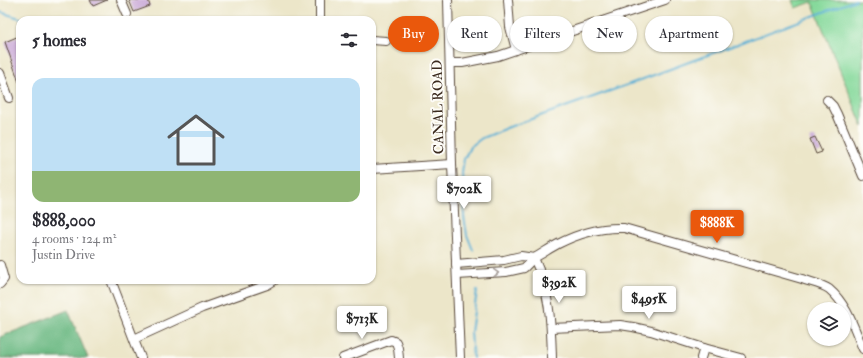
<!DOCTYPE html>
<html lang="en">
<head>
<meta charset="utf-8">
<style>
  :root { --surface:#fff; --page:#f2f2f3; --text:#2b2b33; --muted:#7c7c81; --line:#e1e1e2; --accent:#ea580c }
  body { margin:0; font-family:"IM FELL Double Pica",serif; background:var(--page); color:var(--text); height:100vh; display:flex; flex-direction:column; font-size:15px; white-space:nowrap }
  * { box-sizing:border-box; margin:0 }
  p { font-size:13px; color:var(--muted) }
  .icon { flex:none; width:22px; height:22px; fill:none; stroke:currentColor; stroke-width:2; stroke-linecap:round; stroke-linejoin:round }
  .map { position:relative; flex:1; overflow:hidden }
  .panel { position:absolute; left:16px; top:16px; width:360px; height:268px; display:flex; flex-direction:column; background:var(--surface); border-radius:12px; box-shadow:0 1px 3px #0004 }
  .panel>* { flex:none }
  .hud { position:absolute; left:388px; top:16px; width:380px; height:36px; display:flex; gap:8px }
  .fabs { position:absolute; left:807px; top:302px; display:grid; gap:8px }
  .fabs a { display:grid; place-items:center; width:44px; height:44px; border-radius:50%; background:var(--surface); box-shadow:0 1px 3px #0004; font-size:20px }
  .price { position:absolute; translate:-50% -34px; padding:0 9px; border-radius:4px; background:#fff; color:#222; font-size:13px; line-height:26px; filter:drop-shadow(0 1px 2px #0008) }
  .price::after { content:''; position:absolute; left:50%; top:24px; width:12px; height:9px; margin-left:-6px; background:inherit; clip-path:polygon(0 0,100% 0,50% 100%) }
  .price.selected { background:var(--accent); color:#fff }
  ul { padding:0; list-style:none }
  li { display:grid; align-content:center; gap:8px; height:212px; padding:0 16px }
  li+li { border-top:1px solid var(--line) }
  li span { display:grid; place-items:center; height:124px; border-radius:12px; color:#555 }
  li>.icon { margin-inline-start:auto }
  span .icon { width:72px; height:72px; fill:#fffc; stroke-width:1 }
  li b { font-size:17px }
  h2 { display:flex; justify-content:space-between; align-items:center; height:48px; padding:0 16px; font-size:17px }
  .tag { padding:0 14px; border-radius:18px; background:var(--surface); box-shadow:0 1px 3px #0004; font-size:14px; line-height:36px }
  .tag.selected { background:var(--accent); color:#fff }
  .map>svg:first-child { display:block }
  .green { fill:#86d99b; stroke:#60825c }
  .forest { fill:#6cb983; stroke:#547250 }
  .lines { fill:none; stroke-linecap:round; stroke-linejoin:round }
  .stream { stroke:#5ab1d6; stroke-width:2 }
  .building { fill:#c7a6d6 }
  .minor-casing { stroke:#564638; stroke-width:10 }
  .minor { stroke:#fff; stroke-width:8 }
  .oneway { stroke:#a79f9a }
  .labels { text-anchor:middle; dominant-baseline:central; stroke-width:4; stroke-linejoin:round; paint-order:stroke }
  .street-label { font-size:14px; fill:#3b2a1e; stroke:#fdfcf7 }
</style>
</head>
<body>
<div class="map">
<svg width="863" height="358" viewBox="0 0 863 358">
  <rect width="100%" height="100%" fill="#fdfcf7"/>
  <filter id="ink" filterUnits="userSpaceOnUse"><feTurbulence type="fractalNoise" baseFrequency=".025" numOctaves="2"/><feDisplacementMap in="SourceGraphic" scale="8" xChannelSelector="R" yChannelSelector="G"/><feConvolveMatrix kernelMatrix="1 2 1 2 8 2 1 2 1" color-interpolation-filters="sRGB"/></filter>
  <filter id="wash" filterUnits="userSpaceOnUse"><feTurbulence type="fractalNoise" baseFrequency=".012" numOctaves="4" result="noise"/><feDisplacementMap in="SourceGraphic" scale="16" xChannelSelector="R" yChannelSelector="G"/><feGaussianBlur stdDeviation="0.9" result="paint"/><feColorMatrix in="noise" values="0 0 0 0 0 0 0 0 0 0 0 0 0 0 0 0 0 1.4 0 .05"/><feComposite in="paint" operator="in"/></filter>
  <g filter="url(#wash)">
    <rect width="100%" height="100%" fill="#ece6c9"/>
    <!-- green -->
    <path class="green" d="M792 0H863V127L812 2 795 8Z"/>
    <!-- forest -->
    <path class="forest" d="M68 310 88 358H0V337Z"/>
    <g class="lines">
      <!-- stream -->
      <g class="stream">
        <path d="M0 12 26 20"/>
        <path d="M473 250 467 235 464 217 462 173 464 159 470 147 482 138 509 127 627 85 856 0"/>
        <path d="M473 358 471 332 477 291"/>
      </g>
    </g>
    <g id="blocks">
      <!-- building -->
      <g class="building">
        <path d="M90 0H107L93 6Z"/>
        <path d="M129 0H148L150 6 134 12Z"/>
        <path d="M19 36 20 39 19 82 5 42Z"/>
        <path d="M815 137 822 152 816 154 810 139Z"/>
      </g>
    </g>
  </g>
  <g filter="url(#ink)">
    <use href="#blocks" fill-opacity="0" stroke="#564638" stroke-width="1"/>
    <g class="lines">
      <!-- minor casing -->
      <g class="minor-casing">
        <g id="minor">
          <path d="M121 0 127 14"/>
          <path d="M320 0V20"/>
          <path d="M448 0 452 164 460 358"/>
          <path d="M508 0 510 27 516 50"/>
          <path d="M372 40 386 41"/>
          <path d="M450 63H462L498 56 665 0"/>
          <path d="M0 73 9 98"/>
          <path d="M827 100 833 106 837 114 863 176"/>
          <path d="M372 169 452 164"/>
          <path d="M456 264 504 260 521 256 534 258 524 268 506 272 457 275"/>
          <path d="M0 265 4 279 0 284"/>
          <path d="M111 280 141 358"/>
          <path d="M551 328 620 325 633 327 651 331 704 348 741 358"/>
          <path d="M134 339 202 308 267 285 275 280"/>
          <path d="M343 358 391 340 396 342 398 348 399 358"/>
          <path d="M552 358C551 321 550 292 534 258 542 254 550 248 558 244 579 233 601 227 624 228L802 279C810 282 822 284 829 289 847 304 854 328 863 349"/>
          <path d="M701 358 704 348"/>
        </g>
      </g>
      <!-- minor -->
      <use href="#minor" class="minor"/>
    </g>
    <!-- one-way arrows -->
    <defs><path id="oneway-chevron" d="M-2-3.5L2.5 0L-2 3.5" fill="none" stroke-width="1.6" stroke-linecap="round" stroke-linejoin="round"/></defs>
    <use class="oneway" href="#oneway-chevron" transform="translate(496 273) rotate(-3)"/>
  </g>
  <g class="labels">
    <!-- street labels -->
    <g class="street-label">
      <text transform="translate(438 107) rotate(-91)">CANAL ROAD</text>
    </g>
  </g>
</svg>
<div class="fabs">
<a><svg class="icon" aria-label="layers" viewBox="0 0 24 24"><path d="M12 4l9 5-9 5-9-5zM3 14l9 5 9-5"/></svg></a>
</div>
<b class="price" style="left:464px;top:210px">$702K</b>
<b class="price selected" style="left:717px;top:244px">$888K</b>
<b class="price" style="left:559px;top:304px">$392K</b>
<b class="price" style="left:649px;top:320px">$495K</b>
<b class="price" style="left:362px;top:340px">$713K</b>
<div class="hud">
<a class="tag selected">Buy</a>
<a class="tag">Rent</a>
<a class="tag">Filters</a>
<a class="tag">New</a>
<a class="tag">Apartment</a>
</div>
<section class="panel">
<h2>5 homes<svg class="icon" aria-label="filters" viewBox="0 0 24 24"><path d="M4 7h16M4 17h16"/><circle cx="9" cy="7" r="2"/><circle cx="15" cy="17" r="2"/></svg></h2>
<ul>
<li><span style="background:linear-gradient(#bfe0f5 75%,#8fb573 0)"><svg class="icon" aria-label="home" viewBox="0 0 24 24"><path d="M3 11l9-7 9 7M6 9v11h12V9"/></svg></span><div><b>$888,000</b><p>4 rooms · 124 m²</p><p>Justin Drive</p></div></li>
</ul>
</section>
</div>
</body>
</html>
